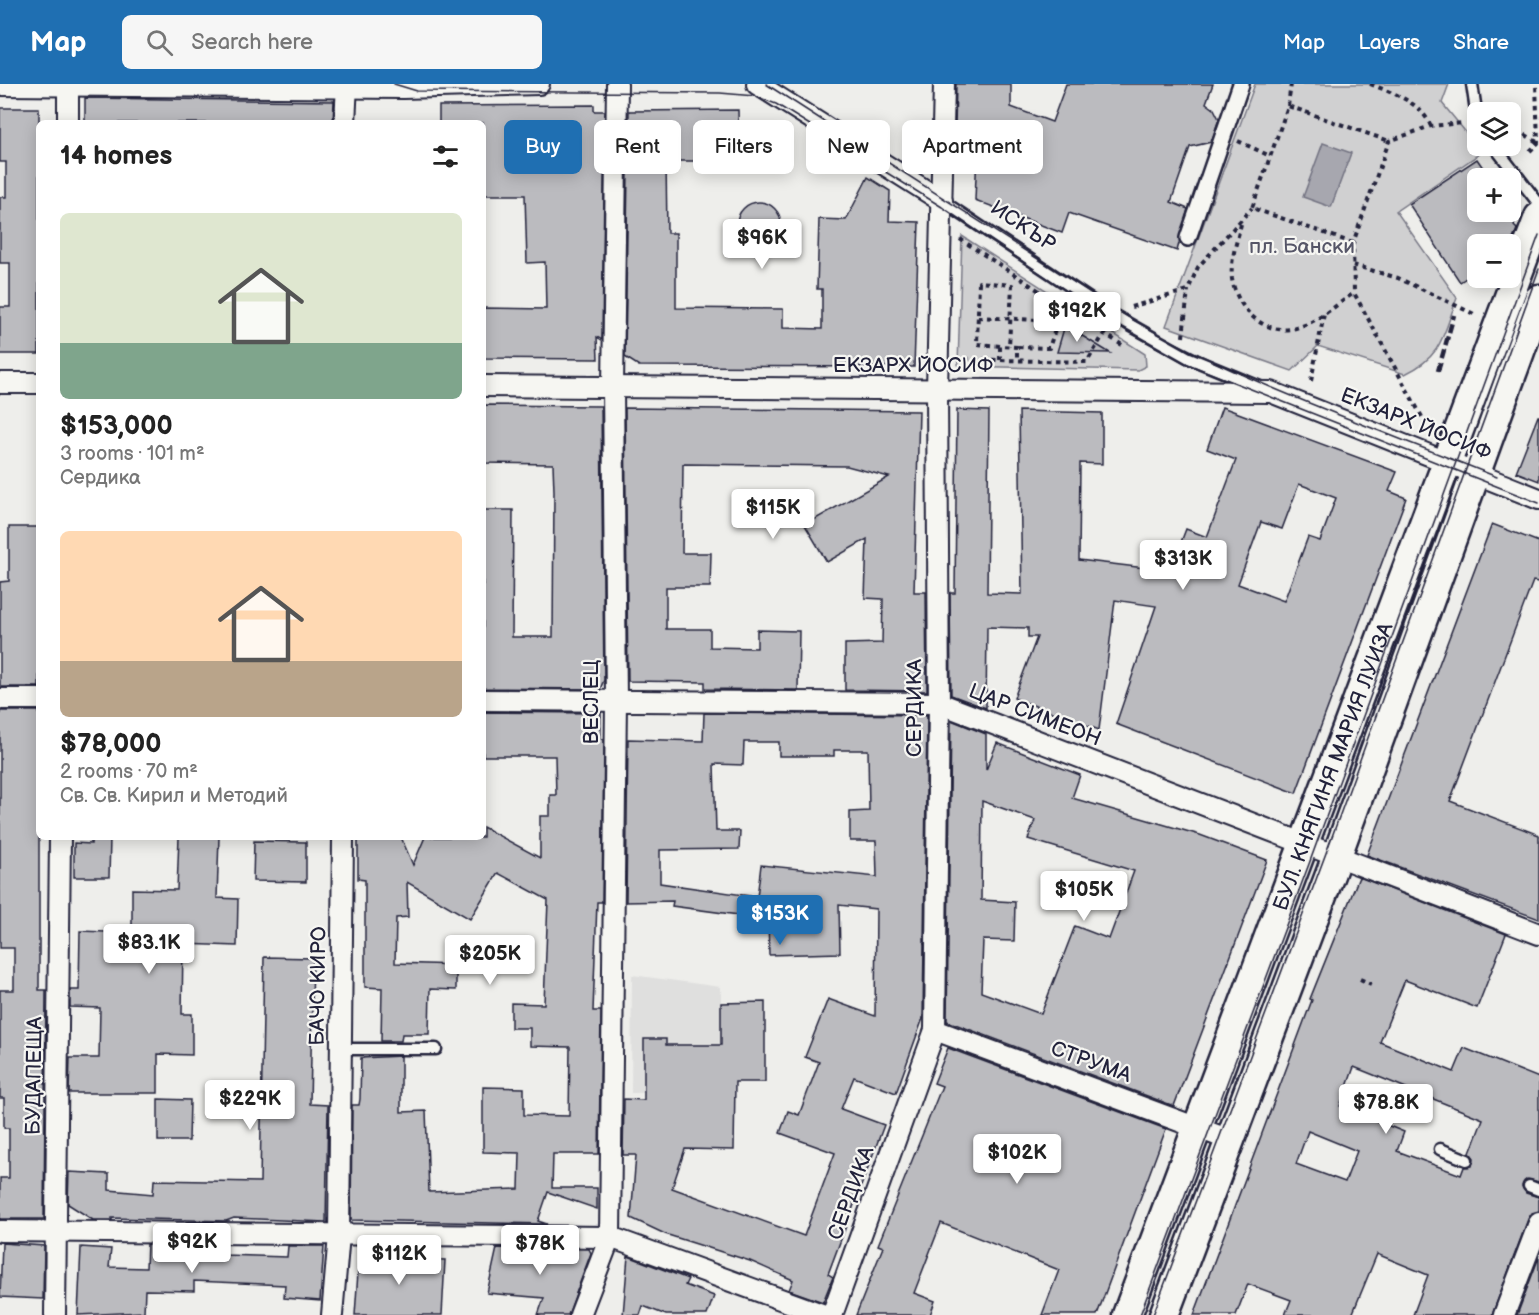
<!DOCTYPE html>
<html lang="en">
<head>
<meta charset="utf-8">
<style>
  :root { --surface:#fff; --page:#f6f6f6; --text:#222; --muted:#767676; --accent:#1f6fb2 }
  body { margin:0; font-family:"Balsamiq Sans",sans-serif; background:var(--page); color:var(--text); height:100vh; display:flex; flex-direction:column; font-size:22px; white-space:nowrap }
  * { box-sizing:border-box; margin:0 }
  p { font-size:20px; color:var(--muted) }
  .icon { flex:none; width:33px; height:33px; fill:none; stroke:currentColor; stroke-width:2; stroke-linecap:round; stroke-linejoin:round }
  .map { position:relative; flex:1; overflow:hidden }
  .panel { position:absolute; left:36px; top:36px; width:450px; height:720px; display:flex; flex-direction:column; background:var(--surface); border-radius:9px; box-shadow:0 3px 15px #0003 }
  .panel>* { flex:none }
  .hud { position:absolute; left:504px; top:36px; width:570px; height:54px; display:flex; gap:12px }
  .fabs { position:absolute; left:1467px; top:18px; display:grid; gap:12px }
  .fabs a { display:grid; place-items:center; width:54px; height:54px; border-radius:9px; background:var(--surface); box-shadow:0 3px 15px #0003; font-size:30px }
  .price { position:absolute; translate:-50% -51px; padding:0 14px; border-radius:6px; background:#fff; color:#222; font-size:20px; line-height:39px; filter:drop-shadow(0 2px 3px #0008) }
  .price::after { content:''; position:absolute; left:50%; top:36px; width:18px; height:14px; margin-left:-9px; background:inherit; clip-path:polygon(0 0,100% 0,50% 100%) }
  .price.on { background:var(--accent); color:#fff }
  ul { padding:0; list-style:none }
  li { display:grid; align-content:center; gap:12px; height:318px; padding:0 24px }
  li span { display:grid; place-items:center; height:186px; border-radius:9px; color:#555 }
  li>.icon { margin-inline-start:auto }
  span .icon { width:108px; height:108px; fill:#fffc; stroke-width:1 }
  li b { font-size:26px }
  h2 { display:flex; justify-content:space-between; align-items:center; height:72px; padding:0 24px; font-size:26px }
  .pill { padding:0 21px; border-radius:9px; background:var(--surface); box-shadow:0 3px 15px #0003; font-size:21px; line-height:54px }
  .pill.on { background:var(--accent); color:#fff }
  header { display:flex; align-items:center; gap:36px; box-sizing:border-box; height:84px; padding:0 30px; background:var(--accent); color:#fff }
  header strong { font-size:28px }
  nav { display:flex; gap:33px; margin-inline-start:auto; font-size:21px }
  .search { width:420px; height:54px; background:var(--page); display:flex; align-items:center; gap:15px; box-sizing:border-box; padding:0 21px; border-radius:9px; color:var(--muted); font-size:22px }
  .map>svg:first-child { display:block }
  .built { fill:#dfdfde }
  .green { fill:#d0d0d1; stroke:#797986; stroke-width:1.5 }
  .water { fill:#a7a7af; stroke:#727281; stroke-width:1.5 }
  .building { fill:#bbbbbf; stroke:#22223b; stroke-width:1.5; fill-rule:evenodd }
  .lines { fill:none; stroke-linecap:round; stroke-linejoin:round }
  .service-casing { stroke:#22223b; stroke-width:15 }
  .pedestrian-casing { stroke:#22223b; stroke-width:20 }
  .minor-casing { stroke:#22223b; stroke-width:24 }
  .secondary-casing { stroke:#22223b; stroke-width:33 }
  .path { stroke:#22223b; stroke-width:4; stroke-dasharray:4.5 4.5; stroke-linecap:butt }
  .service { stroke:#f6f6f2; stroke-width:10 }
  .pedestrian { stroke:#f6f6f2; stroke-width:15 }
  .minor { stroke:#f6f6f2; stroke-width:20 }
  .secondary { stroke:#f6f6f2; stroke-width:28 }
  .tram { stroke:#22223b; stroke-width:1.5 }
  .rail { stroke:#22223b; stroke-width:4.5; stroke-dasharray:9 4.5; stroke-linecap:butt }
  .labels { text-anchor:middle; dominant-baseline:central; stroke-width:4.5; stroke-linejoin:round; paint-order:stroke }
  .street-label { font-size:21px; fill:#22223b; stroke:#f6f6f2 }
  .park-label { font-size:21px; fill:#565668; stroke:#f6f6f2 }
</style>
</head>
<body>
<header>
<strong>Map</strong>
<div class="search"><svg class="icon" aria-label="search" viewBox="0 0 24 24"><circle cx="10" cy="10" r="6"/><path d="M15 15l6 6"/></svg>Search here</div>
<nav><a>Map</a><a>Layers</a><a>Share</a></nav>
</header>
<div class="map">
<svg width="1539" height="1231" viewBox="0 0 1539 1231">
  <rect width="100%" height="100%" fill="#eeeeeb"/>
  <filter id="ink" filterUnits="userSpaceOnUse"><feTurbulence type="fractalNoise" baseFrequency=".0167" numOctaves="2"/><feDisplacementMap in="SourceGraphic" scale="12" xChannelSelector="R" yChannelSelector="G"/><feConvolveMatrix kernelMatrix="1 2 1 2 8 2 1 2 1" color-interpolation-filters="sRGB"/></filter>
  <g filter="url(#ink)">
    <!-- built -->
    <path class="built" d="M632 891 721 903V1008L631 1009Z"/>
    <!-- green -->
    <g class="green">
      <path d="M1255 0H1449L1442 19 1482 68 1396 127 1457 214C1443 251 1443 272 1405 290L1318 262 1292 287 1166 242Z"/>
      <path d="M962 152 1145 270 1146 282 1138 286 958 282Z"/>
    </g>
    <!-- water -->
    <path class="water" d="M1323 59 1351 69 1331 123 1303 113Z"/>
    <!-- building -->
    <g class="building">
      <path d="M956 0H1011V23L1052 38 1066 0H1213L1206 19 1214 25 1219 35 1211 58 1190 63 1171 118 1188 125 1177 167 1069 129 1062 149 975 116 978 45H955Z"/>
      <path d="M85 14 334 17 333 39H85Z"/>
      <path d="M594 21V27H605L602 256 597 253 598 275 483 274V224L546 225 545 178 527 179 525 111H483V39H439V22Z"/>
      <path d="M0 24H39V270H0V223H10V179H0V113H6V78H0Z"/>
      <path d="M738 26 739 77H666L667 149H676V224L783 225V244L822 245V205H817L819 135 846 136 868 93 890 107 889 137 919 138 914 283 639 282 625 273 629 27Z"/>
      <path d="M1477 75 1490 94H1478V128L1510 126 1516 133 1514 142 1517 145 1511 160H1478V186L1460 198 1409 120Z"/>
      <circle cx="759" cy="140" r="22"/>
      <path d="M1065 241 1079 250 1110 269 1057 268Z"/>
      <path d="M483 321 601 322 604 596 600 605 483 604V426H513L512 553H553L554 407 553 380 483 379Z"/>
      <path d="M1222 323 1397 388 1389 407 1406 414 1296 709 1116 640 1156 522 1115 516 1099 646 1014 614 1037 553H1028V544L987 543 986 624 951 611 950 509H955L957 326 989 327 987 509 1022 510 1019 327 1102 329V380L1080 379 1079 476 1170 487 1186 445 1207 453 1236 376 1207 365ZM1299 400 1336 414 1320 457 1308 453 1284 517 1238 500 1261 438 1282 445Z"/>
      <path d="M625 324 919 327 914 508H926L927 607 845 606V560L882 559 883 515 865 514 867 455 827 478 805 441 889 393 847 382 683 380 682 469H711L710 503H666V545H710V563L757 564V546L799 547 798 606 705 605V598L628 597Z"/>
      <path d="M1538 332H1539V397L1516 388Z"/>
      <path d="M1492 440 1539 458V498L1533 497 1450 717 1539 751V835L1367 771Z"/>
      <path d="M9 443H39V603H0V498L9 497Z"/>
      <path d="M0 627H39V906H46L44 1135H0V1094H9V1044H4V1014H0V906H14V864H0Z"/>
      <path d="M483 628 601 629V655H604L602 818H597L593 927H601L599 1070H553L552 1104H597V1125L548 1108 538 1137 547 1140 351 1136 352 1021H359L360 1015 361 974 401 972V1028L426 1027 429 1108 519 1105 520 1069 483 1068V1003L524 1004V1031L569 1032 570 963 530 962V944H511V919L544 920 548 816 498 789 470 835 407 798 408 833 396 834 395 879 456 881V906L430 905 429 950H402L401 957H381L382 904 365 903V796L358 795V753H401L413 781 425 753H483V743L540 774V732H550V711H556L555 672H483Z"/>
      <path d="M704 629 927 631 923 934 896 1009 854 993 841 1025 884 1041 828 1190 833 1193 823 1218 789 1206 793 1196 750 1177 665 1150 631 1134 636 1071H623L624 1015 644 1016V955H666V961H721V919L765 918V998H735L734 1066 685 1065 672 1104 804 1152 835 1069 780 1049 788 1027 799 1031 819 978 805 973 828 915 875 932 876 825 839 821 840 869 769 871 768 835 672 822 673 817 626 818 628 655 703 657ZM744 658H779V672H834V666H868L869 727 850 728V757H876L877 793 761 781 757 813 660 799V766L739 765 740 747H716L714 680 743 681Z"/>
      <path d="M951 636 986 650V686L997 659 1080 691 1072 714 1200 751 1267 776 1174 1022 947 937ZM982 717 1035 736 1028 755 1134 787 1109 855 1075 842 1041 930 981 908 983 856 1014 857 1015 818 981 816Z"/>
      <path d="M179 753H219L217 814 238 815 237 862 183 860 182 930H192V971L158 970V1009H69L70 974H99L100 924 70 923V906H79L80 847 132 849V805L177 806Z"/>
      <path d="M91 754H110L109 793H74V759L91 760Z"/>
      <path d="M254 757 306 758V798L253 797Z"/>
      <path d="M1359 793 1506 850 1477 924 1405 896 1380 958 1454 988 1464 964 1539 994V1098L1527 1095 1522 1102 1526 1109 1539 1113V1127L1532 1129 1528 1135 1492 1231H1413L1428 1191 1377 1170 1352 1231H1285L1291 1216 1248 1200 1236 1231H1194L1312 916 1310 915ZM1354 983 1483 1035 1470 1069 1474 1074 1472 1082 1464 1083 1461 1091 1397 1067 1404 1048 1340 1022ZM1308 1047 1357 1067 1345 1098 1296 1080Z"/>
      <path d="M264 873 313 874 310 1020 328 1021 326 1138 234 1134 226 1137 112 1134V1136H93L68 1120 69 1088 109 1090V1106L153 1110 154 1096 260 1098Z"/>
      <path d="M948 964 1166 1045 1097 1231H1042L1059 1186 941 1139 914 1209 935 1217 930 1231H856L883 1163 878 1161 942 1002 934 999Z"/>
      <path d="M158 1015 190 1016 189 1057H158Z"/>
      <path d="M2 1159 44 1162 43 1215 0 1213Z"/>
      <path d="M147 1160 225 1161 224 1171 287 1173 288 1162H324L320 1217 284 1214 285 1201 194 1197V1207L145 1206 144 1228 78 1231 81 1163 111 1165 109 1183 146 1184Z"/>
      <path d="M366 1163H381V1174L445 1176 442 1231H355L359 1174Z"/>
      <path d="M497 1164 589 1165 591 1169 568 1231H538L544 1214 487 1209Z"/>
      <path d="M628 1172 688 1195 685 1201 714 1212 707 1231H666L643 1222 640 1231H623Z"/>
      <path d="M1539 1173V1231H1517Z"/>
    </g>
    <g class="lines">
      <!-- service casing -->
      <g class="service-casing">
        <g id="service">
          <path d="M1472 0 1478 40"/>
          <path d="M1494 62 1539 120"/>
          <path d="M942 117 1115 232 1189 274 1260 303"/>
          <path d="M341 965H436"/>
          <path d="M1440 1065 1467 1076"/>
          <path d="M1529 1102 1539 1106"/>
        </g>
      </g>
      <!-- pedestrian casing -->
      <g class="pedestrian-casing">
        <path id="pedestrian" d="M1188 154 1241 0"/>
      </g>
      <!-- minor casing -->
      <g class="minor-casing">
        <g id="minor">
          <path d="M757 0 942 117"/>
          <path d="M0 1 403 4 539 0"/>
          <path d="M68 39V0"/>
          <path d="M345 39 347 0"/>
          <path d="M0 299H39"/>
          <path d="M483 302 1271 308 1539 415"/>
          <path d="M0 615H39"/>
          <path d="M483 616 939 619 1539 850"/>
          <path d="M935 946 1230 1056"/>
          <path d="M0 1147 610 1153 824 1231"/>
          <path d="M55 1231 60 753"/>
          <path d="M332 1231 339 1151 343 753"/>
          <path d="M580 1231 610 1153 616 616 613 303 617 0"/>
          <path d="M832 1231 935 946 939 619 937 306 944 0"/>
          <path d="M1504 1231 1539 1139"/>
        </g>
      </g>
      <!-- secondary casing -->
      <g class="secondary-casing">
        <g id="secondary">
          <path id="s1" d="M1127 1231 1539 133"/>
          <path d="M1164 1231 1331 788 1539 215"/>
        </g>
      </g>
      <!-- path -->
      <g class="path">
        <path d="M1370 0C1395 10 1419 17 1431 42"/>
        <path d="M1288 22 1291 0"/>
        <path d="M1510 41 1537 58"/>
        <path d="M1238 57 1270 72"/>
        <path d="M1530 67 1538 59 1536 0"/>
        <path d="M1241 140C1237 157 1230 177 1232 195 1237 226 1266 254 1299 243 1319 237 1337 220 1354 209"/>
        <path d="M960 155 1122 261"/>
        <path d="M1353 159 1252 124 1288 22 1389 57"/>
        <path d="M1353 181 1398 194 1476 231"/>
        <path d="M1131 223 1188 206 1198 183 1252 124"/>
        <path d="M978 233 1058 237 1049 264 1017 263"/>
        <path d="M1183 253 1188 206"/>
        <path d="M1000 262 977 260 979 198 1012 201 1009 263"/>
        <path d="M956 275 1087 278 1107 245"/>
        <path d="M1000 276V262L1017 263V276"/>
        <path d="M1311 297 1324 230"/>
        <path d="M1434 345 1427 342 1354 209 1353 159 1389 57 1431 42 1463 39"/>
        <path d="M1360 895 1371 900"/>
      </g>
      <!-- service -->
      <use href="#service" class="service"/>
      <!-- pedestrian -->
      <use href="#pedestrian" class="pedestrian"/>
      <!-- minor -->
      <use href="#minor" class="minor"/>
      <!-- secondary -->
      <use href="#secondary" class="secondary"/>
      <!-- tram -->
      <g class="tram">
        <path d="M394 0 417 7 720 9 755 12 776 20 942 123 1125 246 1185 279 1539 419"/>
        <path d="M766 0 1128 233C1244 300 1373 343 1497 393"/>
        <path d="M1140 1231 1309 780 1539 151"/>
        <path d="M1153 1231 1326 769 1539 185"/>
      </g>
      <!-- rail -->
      <path class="rail" d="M1438 287 1454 231"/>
    </g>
  </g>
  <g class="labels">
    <!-- street labels -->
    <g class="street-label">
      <text transform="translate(1023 142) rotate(34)">ИСКЪР</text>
      <text x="913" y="281">ЕКЗАРХ ЙОСИФ</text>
      <text transform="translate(1416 340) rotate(22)">ЕКЗАРХ ЙОСИФ</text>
      <text transform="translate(591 618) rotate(-90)">ВЕСЛЕЦ</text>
      <text transform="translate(914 624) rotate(-90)">СЕРДИКА</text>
      <text transform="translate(1035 631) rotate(21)">ЦАР СИМЕОН</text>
      <text stroke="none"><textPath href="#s1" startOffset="586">БУЛ. КНЯГИНЯ МАРИЯ ЛУИЗА</textPath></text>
      <text transform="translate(318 902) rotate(-89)">БАЧО КИРО</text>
      <text transform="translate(1091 978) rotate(20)">СТРУМА</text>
      <text transform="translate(34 992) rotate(-89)">БУДАПЕЩА</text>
      <text transform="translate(851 1109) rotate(-70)">СЕРДИКА</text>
    </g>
    <!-- park labels -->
    <g class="park-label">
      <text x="1302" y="162">пл. Бански</text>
    </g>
  </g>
</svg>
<div class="fabs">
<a><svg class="icon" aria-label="layers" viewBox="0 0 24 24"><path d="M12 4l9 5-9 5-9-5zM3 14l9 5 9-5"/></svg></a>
<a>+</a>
<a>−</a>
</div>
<b class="price" style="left:762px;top:186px">$96K</b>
<b class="price" style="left:1077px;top:259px">$192K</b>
<b class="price" style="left:773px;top:456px">$115K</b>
<b class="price" style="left:1183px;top:507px">$313K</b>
<b class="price" style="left:1084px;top:838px">$105K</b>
<b class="price on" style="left:780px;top:862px">$153K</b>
<b class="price" style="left:149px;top:891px">$83.1K</b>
<b class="price" style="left:490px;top:902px">$205K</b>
<b class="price" style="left:250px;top:1047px">$229K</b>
<b class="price" style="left:1386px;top:1051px">$78.8K</b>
<b class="price" style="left:1017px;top:1101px">$102K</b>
<b class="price" style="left:192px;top:1190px">$92K</b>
<b class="price" style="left:540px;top:1192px">$78K</b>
<b class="price" style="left:399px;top:1202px">$112K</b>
<div class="hud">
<a class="pill on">Buy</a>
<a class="pill">Rent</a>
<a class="pill">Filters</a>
<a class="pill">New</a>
<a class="pill">Apartment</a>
</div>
<section class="panel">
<h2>14 homes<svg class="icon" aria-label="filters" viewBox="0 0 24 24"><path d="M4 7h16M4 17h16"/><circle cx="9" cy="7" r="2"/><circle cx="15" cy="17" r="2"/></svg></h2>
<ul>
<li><span style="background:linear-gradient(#dfe7d0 70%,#7fa58c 0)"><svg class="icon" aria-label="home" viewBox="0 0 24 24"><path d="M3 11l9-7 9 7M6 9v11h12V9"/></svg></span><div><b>$153,000</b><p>3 rooms · 101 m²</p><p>Сердика</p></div></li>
<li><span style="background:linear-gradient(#ffd9b3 70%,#b9a48a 0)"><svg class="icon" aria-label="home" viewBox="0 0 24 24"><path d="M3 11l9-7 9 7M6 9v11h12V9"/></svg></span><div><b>$78,000</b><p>2 rooms · 70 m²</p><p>Св. Св. Кирил и Методий</p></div></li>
</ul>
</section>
</div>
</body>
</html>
